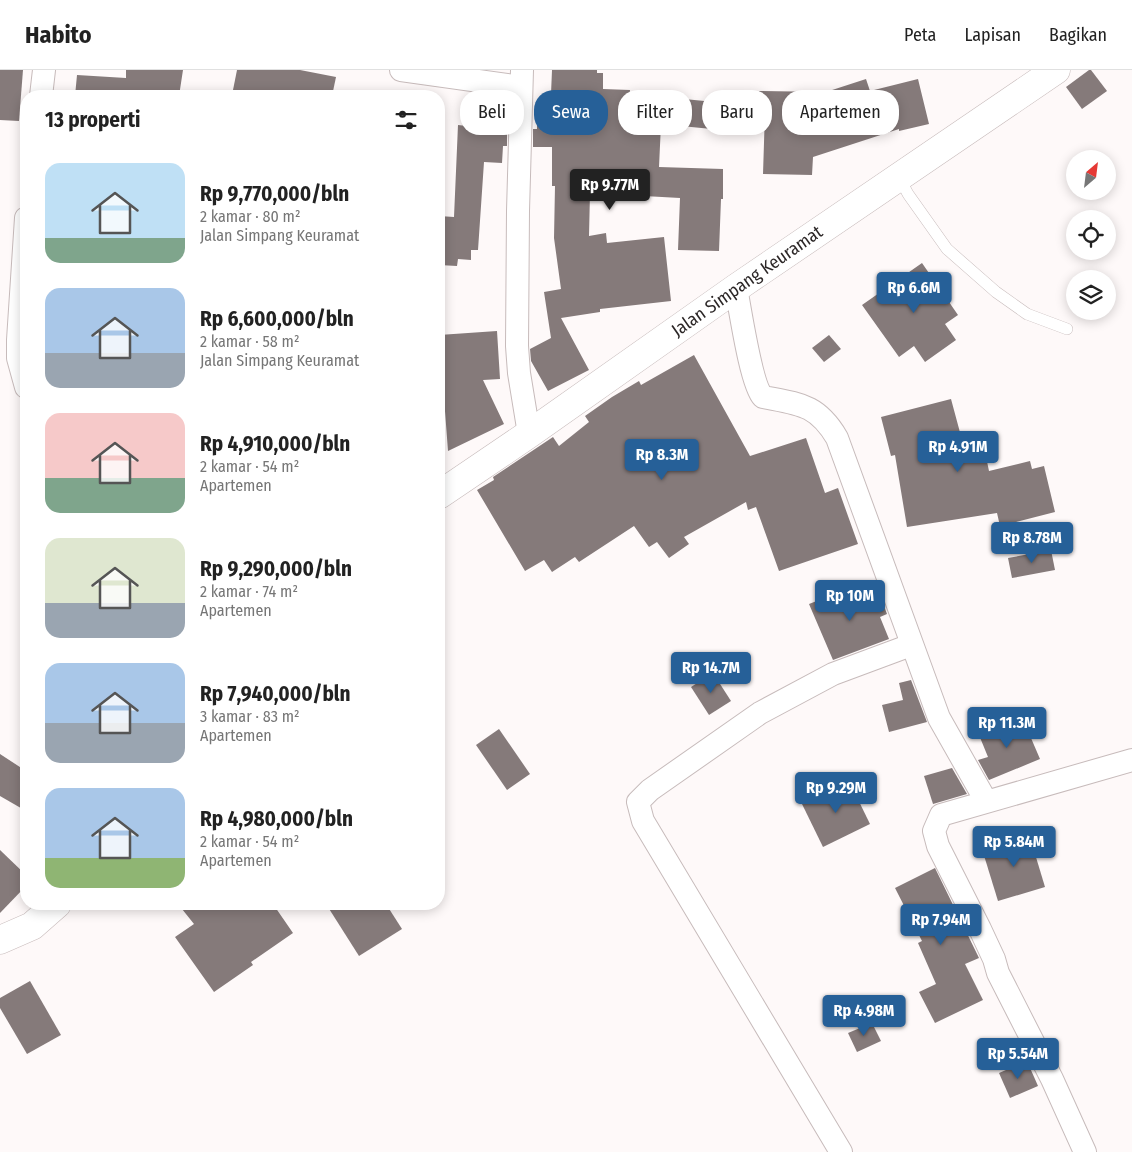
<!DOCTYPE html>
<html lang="id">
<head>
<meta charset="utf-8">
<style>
  :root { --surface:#fff; --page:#f6f6f6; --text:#222; --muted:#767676; --line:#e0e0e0; --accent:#266098 }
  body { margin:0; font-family:"Fira Sans Condensed",sans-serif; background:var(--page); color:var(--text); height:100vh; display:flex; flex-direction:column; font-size:19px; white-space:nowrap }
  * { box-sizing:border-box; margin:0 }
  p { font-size:16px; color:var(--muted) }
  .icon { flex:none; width:28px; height:28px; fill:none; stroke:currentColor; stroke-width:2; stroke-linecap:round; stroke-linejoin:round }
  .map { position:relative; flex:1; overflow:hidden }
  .details { position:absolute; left:20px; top:20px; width:425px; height:820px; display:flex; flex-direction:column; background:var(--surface); border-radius:20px; box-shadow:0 2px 12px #0003 }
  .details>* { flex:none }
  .guide { position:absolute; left:460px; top:20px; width:475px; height:45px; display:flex; gap:10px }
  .needle { width:32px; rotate:28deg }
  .fabs { position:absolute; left:1066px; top:80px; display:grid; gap:10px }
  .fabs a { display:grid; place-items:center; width:50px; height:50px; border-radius:50%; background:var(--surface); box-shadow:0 2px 12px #0003; font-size:25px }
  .price { position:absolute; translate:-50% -42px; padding:0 11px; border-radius:5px; background:var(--accent); color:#fff; font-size:16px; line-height:32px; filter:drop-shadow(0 1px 2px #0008) }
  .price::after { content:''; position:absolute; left:50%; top:30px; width:15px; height:11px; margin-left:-8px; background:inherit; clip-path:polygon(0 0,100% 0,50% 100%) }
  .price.active { background:#222; color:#fff }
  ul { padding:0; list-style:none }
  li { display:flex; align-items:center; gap:15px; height:125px; padding:0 25px }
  li span { display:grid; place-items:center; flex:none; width:140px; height:100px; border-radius:15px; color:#555 }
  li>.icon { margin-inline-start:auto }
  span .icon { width:60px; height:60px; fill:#fffc; stroke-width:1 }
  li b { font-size:21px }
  h2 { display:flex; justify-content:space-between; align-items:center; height:60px; padding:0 25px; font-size:21px }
  .pill { padding:0 18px; border-radius:20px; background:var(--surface); box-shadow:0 2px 12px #0003; font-size:18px; line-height:45px }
  .pill.active { background:var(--accent); color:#fff }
  header { display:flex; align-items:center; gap:30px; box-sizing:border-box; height:70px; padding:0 25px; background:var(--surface); border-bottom:1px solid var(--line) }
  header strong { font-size:24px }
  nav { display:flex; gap:28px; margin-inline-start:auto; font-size:18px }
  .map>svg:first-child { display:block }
  .building { fill:#857a7a }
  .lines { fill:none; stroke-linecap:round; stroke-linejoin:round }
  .service-casing { stroke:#c7bbbb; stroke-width:12 }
  .minor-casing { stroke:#c7bbbb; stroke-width:24 }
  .secondary-casing { stroke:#c7bbbb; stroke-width:29 }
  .service { stroke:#fff; stroke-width:11 }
  .minor { stroke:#fff; stroke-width:22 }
  .secondary { stroke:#fff; stroke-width:28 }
  .labels { text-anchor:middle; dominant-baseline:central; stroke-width:4; stroke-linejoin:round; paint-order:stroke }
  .street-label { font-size:18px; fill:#2c2727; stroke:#fff }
</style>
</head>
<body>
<header>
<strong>Habito</strong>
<nav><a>Peta</a><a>Lapisan</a><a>Bagikan</a></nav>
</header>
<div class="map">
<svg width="1132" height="1082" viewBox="0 0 1132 1082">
  <rect width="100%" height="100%" fill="#fef9f9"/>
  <!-- building -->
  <g class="building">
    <path d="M0 0H23L19 51 0 50Z"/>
    <path d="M126 0H183L179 26H75L77 5 126 8Z"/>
    <path d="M237 0H300L336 7 332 26H264L233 20Z"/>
    <path d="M552 0H597V3H603V19L630 20 627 52 661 54 659 97 723 99V129H721L719 181 678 180 680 128 590 123 589 166 606 163 607 173 664 167 671 231 600 239V242L561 248 589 300 548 321 531 291 530 279 551 268 544 222 561 219 554 168 555 116H552V77H533V59H537V48H550Z"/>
    <path d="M1089 0H1091L1107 21 1082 39 1066 17Z"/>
    <path d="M866 9 870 21 918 9 929 54 899 61V59L813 87 812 105 763 104 765 41H759V21L826 22Z"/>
    <path d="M684 29 725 33 722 60 681 56Z"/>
    <path d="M468 46 491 47 490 57 507 58V76H503L502 93 484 92 478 180H471V190L458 189 457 196 439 195V146L454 147 458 55 467 56Z"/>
    <path d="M922 193 958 245 945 254 956 270 925 292 914 276 899 287 862 235Z"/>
    <path d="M497 261 500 309 483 310 504 354 448 381 441 288H439V265Z"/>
    <path d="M829 265 841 279 824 292 812 278Z"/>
    <path d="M694 285 750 386 806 368 825 423 838 418 858 474 779 501 756 437 748 440 746 432 684 467 689 474 669 488 657 472 649 477 634 456 579 492 575 487 552 502 544 490 525 501 477 420 494 410 493 407 553 367 559 376 589 352 585 346 612 327 639 311 641 315Z"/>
    <path d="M951 329 965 381 984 377 989 401 1030 391 1032 399 1044 396 1055 442 1000 456 997 443 907 457 895 385 891 386 881 347Z"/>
    <path d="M1051 480 1055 500 1012 508 1008 488Z"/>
    <path d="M855 516 860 530 879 523 887 544 880 547 889 569 833 590 809 534Z"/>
    <path d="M713 603 731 631 709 645 691 617Z"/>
    <path d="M911 610 927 652 889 662 882 635 903 630 899 613Z"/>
    <path d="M1022 647 1040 689 989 710 978 690 988 687 979 665Z"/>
    <path d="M499 659 530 704 507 720 476 675Z"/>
    <path d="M0 684 26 701V741L0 726Z"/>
    <path d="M952 698 967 724 933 734 924 706Z"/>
    <path d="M849 711 870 754 823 777 802 734Z"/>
    <path d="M1029 764 1045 817 998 831 982 779Z"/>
    <path d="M0 780 26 805V816L0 843Z"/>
    <path d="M935 798 979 888 965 894 983 930 935 953 919 922 936 914 918 873 922 871 895 818Z"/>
    <path d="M178 834H273L293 863 251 892 253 895 214 922 175 867 194 854Z"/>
    <path d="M326 834H386L402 859 359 886Z"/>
    <path d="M30 911 61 965 27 984 0 938V928Z"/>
    <path d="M872 953 881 971 857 982 848 963Z"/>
    <path d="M1027 991 1038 1016 1010 1028 999 1003Z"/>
  </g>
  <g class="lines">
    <!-- service casing -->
    <g class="service-casing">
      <path id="service" d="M899 107 908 124 947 179 996 222 1027 244 1067 259"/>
    </g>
    <!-- minor casing -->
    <g class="minor-casing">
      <g id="minor">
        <path d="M401 0 521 17"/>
        <path d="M522 0 518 141 517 276 519 303 529 364"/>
        <path d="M41 26 44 0"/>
        <path d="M26 148 18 270V288L26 317"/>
        <path d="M736 218C740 238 751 315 763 327 799 334 817 334 837 368L939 648 986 731"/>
        <path d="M841 1082 643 751 638 732 650 720 760 643 833 604 911 575"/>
        <path d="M1085 1082 1052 1009 998 903 994 889 980 859 938 776 934 761 941 745 1132 690"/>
      </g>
    </g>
    <!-- secondary casing -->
    <g class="secondary-casing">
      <g id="secondary">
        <path d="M439 425 529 364 736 218 1056 0"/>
        <path d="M0 870 32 856 57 834"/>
      </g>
    </g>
    <!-- service -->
    <use href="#service" class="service"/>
    <!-- minor -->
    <use href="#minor" class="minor"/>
    <!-- secondary -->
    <use href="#secondary" class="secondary"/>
  </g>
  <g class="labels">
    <!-- street labels -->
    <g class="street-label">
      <text transform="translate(747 211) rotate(-35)">Jalan Simpang Keuramat</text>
    </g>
  </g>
</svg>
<div class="fabs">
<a><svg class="needle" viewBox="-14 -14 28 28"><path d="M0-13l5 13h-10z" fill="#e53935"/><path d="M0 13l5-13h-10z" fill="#767676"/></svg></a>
<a><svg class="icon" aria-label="locate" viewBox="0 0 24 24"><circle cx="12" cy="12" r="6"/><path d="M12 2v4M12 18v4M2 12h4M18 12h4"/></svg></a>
<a><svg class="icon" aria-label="layers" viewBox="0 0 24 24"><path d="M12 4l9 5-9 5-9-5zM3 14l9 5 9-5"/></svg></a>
</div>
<b class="price active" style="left:610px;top:141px">Rp 9.77M</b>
<b class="price" style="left:914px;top:244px">Rp 6.6M</b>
<b class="price" style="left:958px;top:403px">Rp 4.91M</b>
<b class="price" style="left:662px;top:411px">Rp 8.3M</b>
<b class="price" style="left:1032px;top:494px">Rp 8.78M</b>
<b class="price" style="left:850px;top:552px">Rp 10M</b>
<b class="price" style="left:711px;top:624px">Rp 14.7M</b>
<b class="price" style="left:1007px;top:679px">Rp 11.3M</b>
<b class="price" style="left:836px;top:744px">Rp 9.29M</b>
<b class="price" style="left:1014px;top:798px">Rp 5.84M</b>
<b class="price" style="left:941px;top:876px">Rp 7.94M</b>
<b class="price" style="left:864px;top:967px">Rp 4.98M</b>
<b class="price" style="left:1018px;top:1010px">Rp 5.54M</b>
<div class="guide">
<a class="pill">Beli</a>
<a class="pill active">Sewa</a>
<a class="pill">Filter</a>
<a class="pill">Baru</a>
<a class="pill">Apartemen</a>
</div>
<section class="details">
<h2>13 properti<svg class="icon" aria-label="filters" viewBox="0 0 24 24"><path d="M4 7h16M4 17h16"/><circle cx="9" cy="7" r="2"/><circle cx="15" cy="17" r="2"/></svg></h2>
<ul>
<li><span style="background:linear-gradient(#bfe0f5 75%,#7fa58c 0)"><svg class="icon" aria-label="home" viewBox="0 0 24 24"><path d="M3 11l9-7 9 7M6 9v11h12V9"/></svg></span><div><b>Rp 9,770,000/bln</b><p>2 kamar · 80 m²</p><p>Jalan Simpang Keuramat</p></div></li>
<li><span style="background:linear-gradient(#a9c7e8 65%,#9aa5b1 0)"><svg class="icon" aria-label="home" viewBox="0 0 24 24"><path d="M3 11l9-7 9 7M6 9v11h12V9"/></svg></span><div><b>Rp 6,600,000/bln</b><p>2 kamar · 58 m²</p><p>Jalan Simpang Keuramat</p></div></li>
<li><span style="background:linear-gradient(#f6c9c9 65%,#7fa58c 0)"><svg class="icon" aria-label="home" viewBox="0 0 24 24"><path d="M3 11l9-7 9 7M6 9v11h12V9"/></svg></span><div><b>Rp 4,910,000/bln</b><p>2 kamar · 54 m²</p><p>Apartemen</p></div></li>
<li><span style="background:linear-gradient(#dfe7d0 65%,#9aa5b1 0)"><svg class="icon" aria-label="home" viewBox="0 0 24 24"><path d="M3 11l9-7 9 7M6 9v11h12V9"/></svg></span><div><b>Rp 9,290,000/bln</b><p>2 kamar · 74 m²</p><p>Apartemen</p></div></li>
<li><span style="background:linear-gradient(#a9c7e8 60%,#9aa5b1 0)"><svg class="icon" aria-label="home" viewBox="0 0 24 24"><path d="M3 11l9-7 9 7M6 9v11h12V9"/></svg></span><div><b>Rp 7,940,000/bln</b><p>3 kamar · 83 m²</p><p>Apartemen</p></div></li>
<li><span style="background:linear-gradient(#a9c7e8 70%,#8fb573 0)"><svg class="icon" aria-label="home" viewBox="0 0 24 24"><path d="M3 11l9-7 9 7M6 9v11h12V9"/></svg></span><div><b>Rp 4,980,000/bln</b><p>2 kamar · 54 m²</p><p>Apartemen</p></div></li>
</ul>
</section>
</div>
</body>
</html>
